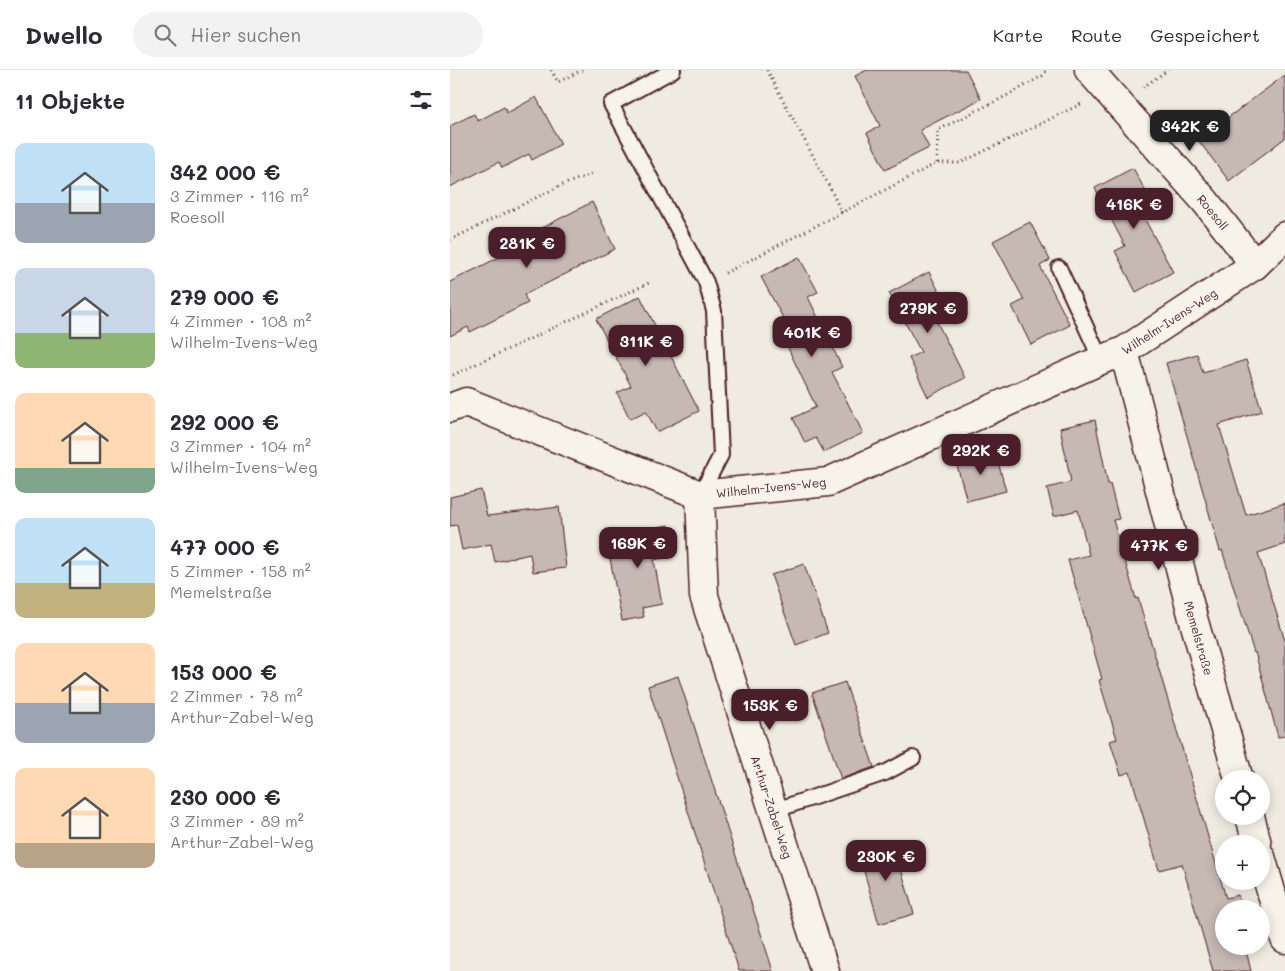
<!DOCTYPE html>
<html lang="de">
<head>
<meta charset="utf-8">
<style>
  :root { --surface:#fff; --page:#f2f2f3; --text:#2b2b33; --muted:#7c7c81; --line:#e1e1e2; --accent:#4a1f2b }
  body { margin:0; font-family:Mali,sans-serif; background:var(--page); color:var(--text); height:100vh; display:flex; flex-direction:column; font-size:19px; white-space:nowrap }
  * { box-sizing:border-box; margin:0 }
  p { font-size:16px; color:var(--muted) }
  .icon { flex:none; width:28px; height:28px; fill:none; stroke:currentColor; stroke-width:2; stroke-linecap:round; stroke-linejoin:round }
  .map { position:relative; flex:1; overflow:hidden }
  .side { display:flex; flex-direction:column; background:var(--surface); width:450px }
  .side>* { flex:none }
  .controls { position:absolute; left:765px; top:700px; display:grid; gap:10px }
  .controls a { display:grid; place-items:center; width:55px; height:55px; border-radius:50%; background:var(--surface); box-shadow:0 2px 12px #0003; font-size:25px }
  .price { position:absolute; translate:-50% -42px; padding:0 11px; border-radius:10px; background:var(--accent); color:#fff; font-size:16px; line-height:32px; filter:drop-shadow(0 1px 2px #0008) }
  .price::after { content:''; position:absolute; left:50%; top:30px; width:15px; height:11px; margin-left:-8px; background:inherit; clip-path:polygon(0 0,100% 0,50% 100%) }
  .price.current { background:#222; color:#fff }
  ul { padding:0; list-style:none }
  li { display:flex; align-items:center; gap:15px; height:125px; padding:0 15px }
  li span { display:grid; place-items:center; flex:none; width:140px; height:100px; border-radius:10px; color:#555 }
  li>.icon { margin-inline-start:auto }
  span .icon { width:60px; height:60px; fill:#fffc; stroke-width:1 }
  li b { font-size:21px }
  h2 { display:flex; justify-content:space-between; align-items:center; height:60px; padding:0 15px; font-size:21px }
  header { display:flex; align-items:center; gap:30px; box-sizing:border-box; height:70px; padding:0 25px; background:var(--surface); border-bottom:1px solid var(--line) }
  header strong { font-size:24px }
  nav { display:flex; gap:28px; margin-inline-start:auto; font-size:18px }
  .search { width:350px; height:45px; background:var(--page); display:flex; align-items:center; gap:12px; box-sizing:border-box; padding:0 18px; border-radius:28px; color:var(--muted); font-size:19px }
  main { display:flex; flex:1; min-height:0 }
  .map>svg:first-child { display:block }
  .building { fill:#c6b8b3; stroke:#4a1f2b }
  .lines { fill:none; stroke-linecap:round; stroke-linejoin:round }
  .service-casing { stroke:#4a1f2b; stroke-width:18 }
  .minor-casing { stroke:#4a1f2b; stroke-width:31 }
  .path { stroke:#4a1f2b; stroke-width:3; stroke-dasharray:1 4; stroke-linecap:butt }
  .service { stroke:#f7f3e8; stroke-width:14 }
  .minor { stroke:#f7f3e8; stroke-width:28 }
  .labels { text-anchor:middle; dominant-baseline:central; stroke-width:5; stroke-linejoin:round; paint-order:stroke }
  .street-label { font-size:12px; fill:#4a1f2b; stroke:#f7f3e8 }
</style>
</head>
<body>
<header>
<strong>Dwello</strong>
<div class="search"><svg class="icon" aria-label="search" viewBox="0 0 24 24"><circle cx="10" cy="10" r="6"/><path d="M15 15l6 6"/></svg>Hier suchen</div>
<nav><a>Karte</a><a>Route</a><a>Gespeichert</a></nav>
</header>
<main>
<section class="side">
<h2>11 Objekte<svg class="icon" aria-label="filters" viewBox="0 0 24 24"><path d="M4 7h16M4 17h16"/><circle cx="9" cy="7" r="2"/><circle cx="15" cy="17" r="2"/></svg></h2>
<ul>
<li><span style="background:linear-gradient(#bfe0f5 60%,#9aa5b1 0)"><svg class="icon" aria-label="home" viewBox="0 0 24 24"><path d="M3 11l9-7 9 7M6 9v11h12V9"/></svg></span><div><b>342 000 €</b><p>3 Zimmer · 116 m²</p><p>Roesoll</p></div></li>
<li><span style="background:linear-gradient(#c9d6e8 65%,#8fb573 0)"><svg class="icon" aria-label="home" viewBox="0 0 24 24"><path d="M3 11l9-7 9 7M6 9v11h12V9"/></svg></span><div><b>279 000 €</b><p>4 Zimmer · 108 m²</p><p>Wilhelm-Ivens-Weg</p></div></li>
<li><span style="background:linear-gradient(#ffd9b3 75%,#7fa58c 0)"><svg class="icon" aria-label="home" viewBox="0 0 24 24"><path d="M3 11l9-7 9 7M6 9v11h12V9"/></svg></span><div><b>292 000 €</b><p>3 Zimmer · 104 m²</p><p>Wilhelm-Ivens-Weg</p></div></li>
<li><span style="background:linear-gradient(#bfe0f5 65%,#c2b280 0)"><svg class="icon" aria-label="home" viewBox="0 0 24 24"><path d="M3 11l9-7 9 7M6 9v11h12V9"/></svg></span><div><b>477 000 €</b><p>5 Zimmer · 158 m²</p><p>Memelstraße</p></div></li>
<li><span style="background:linear-gradient(#ffd9b3 60%,#9aa5b1 0)"><svg class="icon" aria-label="home" viewBox="0 0 24 24"><path d="M3 11l9-7 9 7M6 9v11h12V9"/></svg></span><div><b>153 000 €</b><p>2 Zimmer · 78 m²</p><p>Arthur-Zabel-Weg</p></div></li>
<li><span style="background:linear-gradient(#ffd9b3 75%,#b9a48a 0)"><svg class="icon" aria-label="home" viewBox="0 0 24 24"><path d="M3 11l9-7 9 7M6 9v11h12V9"/></svg></span><div><b>230 000 €</b><p>3 Zimmer · 89 m²</p><p>Arthur-Zabel-Weg</p></div></li>
</ul>
</section>
<div class="map">
<svg width="835" height="901" viewBox="0 0 835 901">
  <rect width="100%" height="100%" fill="#f0ebe0"/>
  <filter id="ink" filterUnits="userSpaceOnUse"><feTurbulence type="fractalNoise" baseFrequency=".02" numOctaves="2"/><feDisplacementMap in="SourceGraphic" scale="10" xChannelSelector="R" yChannelSelector="G"/><feConvolveMatrix kernelMatrix="1 2 1 2 8 2 1 2 1" color-interpolation-filters="sRGB"/></filter>
  <g filter="url(#ink)">
    <!-- building -->
    <g class="building">
      <path d="M417 0H516L531 29 470 60 479 78 435 100 417 63 430 56 405 6Z"/>
      <path d="M835 5V68L779 111 748 70Z"/>
      <path d="M86 27 111 74 82 90 79 84 52 98 49 92 0 117V56L24 44 28 51 54 37 57 43Z"/>
      <path d="M683 98 704 137 692 144 723 202 686 222 665 181 675 176 645 118Z"/>
      <path d="M142 132 165 179 74 225 78 233 20 262 18 257 0 266V212L87 168 84 162Z"/>
      <path d="M580 152 600 190 590 196 620 255 581 275 562 236 574 230 543 171Z"/>
      <path d="M349 187 368 222 358 227 392 297 382 302 413 363 374 382 366 368 355 373 343 348 366 337 337 276 346 272 311 207Z"/>
      <path d="M479 202 499 241 485 248 515 308 478 327 459 288 471 282 439 223Z"/>
      <path d="M190 226 249 341 207 362 196 341 180 349 167 323 181 316 146 249Z"/>
      <path d="M747 284 753 303 796 290 812 341 769 355 796 445 835 433V474L808 483 835 571V666L828 667 805 582 804 583 772 480 770 481 716 293Z"/>
      <path d="M645 350 658 414H660L669 449 663 450 686 529 688 528 776 828 788 825 792 839H774V876H795L801 901H763L732 794 709 800 680 702 671 705 660 671 667 669 649 610 652 609 618 490 639 485 628 440 604 446 597 418 621 412 610 358Z"/>
      <path d="M545 381 556 421 517 431 506 392Z"/>
      <path d="M31 420 37 446 109 437 116 498 83 502 80 484 45 492 41 474 12 480 7 455 0 456V427Z"/>
      <path d="M218 455 224 486 204 490 212 534 192 538 194 547 172 551 156 468Z"/>
      <path d="M354 494 378 563 346 575 321 505Z"/>
      <path d="M228 606 323 901H289L198 616Z"/>
      <path d="M395 612 424 697 391 709 362 623Z"/>
      <path d="M443 771 464 844 429 854 408 780Z"/>
    </g>
    <g class="lines">
      <!-- service casing -->
      <g class="service-casing">
        <g id="service">
          <path d="M223 0 161 34 256 212 264 241 271 385 250 425"/>
          <path d="M609 198 651 290"/>
          <path d="M323 741 435 703 463 688"/>
        </g>
      </g>
      <!-- minor casing -->
      <g class="minor-casing">
        <g id="minor">
          <path d="M639 0 755 131 805 195"/>
          <path d="M674 281 743 548 789 709"/>
          <path d="M0 338 16 332 250 425 378 412 651 290 674 281 805 195 835 166"/>
          <path d="M250 425 254 526 375 901"/>
          <path d="M800 746 807 774"/>
          <path d="M811 787 835 869"/>
        </g>
      </g>
      <!-- path -->
      <g class="path">
        <path d="M101 0 108 12 132 0"/>
        <path d="M317 0 378 114 392 143"/>
        <path d="M693 17 718 0"/>
        <path d="M487 93 488 60 560 24 592 6 597 0"/>
        <path d="M0 170 110 116 144 103"/>
        <path d="M275 203 487 93H510L633 33"/>
        <path d="M3 305 201 212"/>
      </g>
      <!-- service -->
      <use href="#service" class="service"/>
      <!-- minor -->
      <use href="#minor" class="minor"/>
    </g>
  </g>
  <g class="labels">
    <!-- street labels -->
    <g class="street-label">
      <text transform="translate(763 142) rotate(51)">Roesoll</text>
      <text transform="translate(719 251) rotate(-33)">Wilhelm-Ivens-Weg</text>
      <text transform="translate(321 417) rotate(-6)">Wilhelm-Ivens-Weg</text>
      <text transform="translate(749 568) rotate(74)">Memelstraße</text>
      <text transform="translate(322 737) rotate(72)">Arthur-Zabel-Weg</text>
    </g>
  </g>
</svg>
<div class="controls">
<a><svg class="icon" aria-label="locate" viewBox="0 0 24 24"><circle cx="12" cy="12" r="6"/><path d="M12 2v4M12 18v4M2 12h4M18 12h4"/></svg></a>
<a>+</a>
<a>−</a>
</div>
<b class="price current" style="left:740px;top:82px">342K €</b>
<b class="price" style="left:684px;top:160px">416K €</b>
<b class="price" style="left:77px;top:199px">281K €</b>
<b class="price" style="left:478px;top:264px">279K €</b>
<b class="price" style="left:362px;top:288px">401K €</b>
<b class="price" style="left:196px;top:297px">311K €</b>
<b class="price" style="left:531px;top:406px">292K €</b>
<b class="price" style="left:188px;top:499px">169K €</b>
<b class="price" style="left:709px;top:501px">477K €</b>
<b class="price" style="left:320px;top:661px">153K €</b>
<b class="price" style="left:436px;top:812px">230K €</b>
</div>
</main>
</body>
</html>
